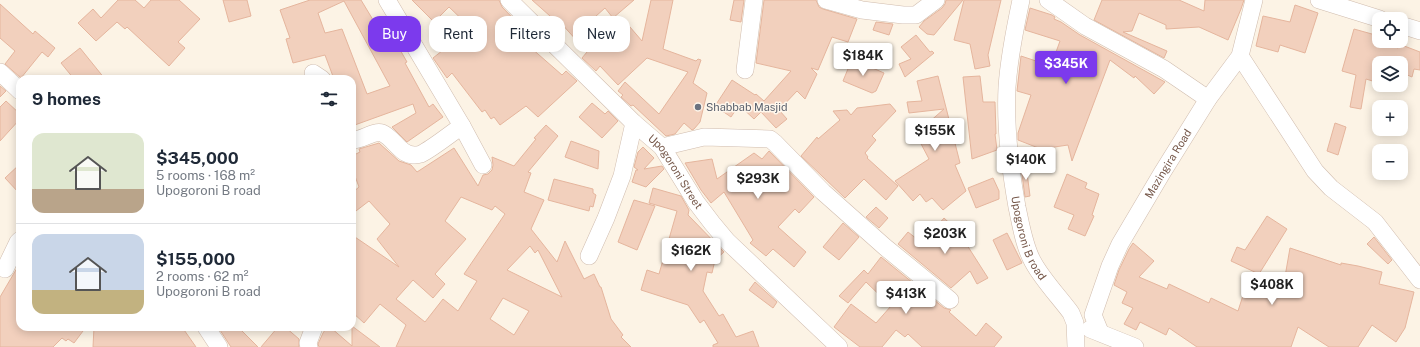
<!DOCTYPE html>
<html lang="en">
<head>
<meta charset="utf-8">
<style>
  :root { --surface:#fff; --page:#f6f6f7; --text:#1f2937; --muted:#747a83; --line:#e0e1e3; --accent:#7c3aed }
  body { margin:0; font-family:"Public Sans",sans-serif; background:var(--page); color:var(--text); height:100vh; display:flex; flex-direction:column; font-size:15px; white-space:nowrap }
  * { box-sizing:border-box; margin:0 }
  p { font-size:13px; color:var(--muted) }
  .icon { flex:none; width:22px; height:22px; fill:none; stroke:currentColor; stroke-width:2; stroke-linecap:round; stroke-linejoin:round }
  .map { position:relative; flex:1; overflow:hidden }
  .side { position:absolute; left:16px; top:75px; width:340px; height:256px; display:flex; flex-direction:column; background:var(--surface); border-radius:12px; box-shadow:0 2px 10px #0003 }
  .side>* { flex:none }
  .banner { position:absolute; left:368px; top:16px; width:380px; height:36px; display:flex; gap:8px }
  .fabs { position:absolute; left:1372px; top:12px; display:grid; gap:8px }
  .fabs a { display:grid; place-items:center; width:36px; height:36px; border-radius:8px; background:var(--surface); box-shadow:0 2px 10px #0003; font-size:20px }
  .price { position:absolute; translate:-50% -34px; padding:0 9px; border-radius:4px; background:#fff; color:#222; font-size:13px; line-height:26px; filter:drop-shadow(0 1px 2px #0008) }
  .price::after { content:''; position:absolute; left:50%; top:24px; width:12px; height:9px; margin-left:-6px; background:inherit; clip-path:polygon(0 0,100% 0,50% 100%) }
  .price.on { background:var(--accent); color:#fff }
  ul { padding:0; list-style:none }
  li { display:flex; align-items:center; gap:12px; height:100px; padding:0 16px }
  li+li { border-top:1px solid var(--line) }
  li span { display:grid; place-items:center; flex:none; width:112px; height:80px; border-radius:12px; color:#555 }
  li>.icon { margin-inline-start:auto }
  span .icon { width:48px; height:48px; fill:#fffc; stroke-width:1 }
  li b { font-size:17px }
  h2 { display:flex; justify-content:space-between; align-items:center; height:48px; padding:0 16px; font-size:17px }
  .tag { padding:0 14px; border-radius:12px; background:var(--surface); box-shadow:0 2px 10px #0003; font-size:14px; line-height:36px }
  .tag.on { background:var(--accent); color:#fff }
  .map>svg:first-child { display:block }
  .building { fill:#f2d0bd; stroke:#e5b59d; fill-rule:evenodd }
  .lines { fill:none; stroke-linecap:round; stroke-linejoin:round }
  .street-casing { stroke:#d0bcae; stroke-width:18 }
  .street { stroke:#fff; stroke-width:17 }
  .worship-dot { fill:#6b7280; stroke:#fff7ec; stroke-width:1.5 }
  .labels { text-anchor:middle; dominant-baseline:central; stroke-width:3; stroke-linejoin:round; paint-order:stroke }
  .worship-label { font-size:11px; fill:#5b616d; stroke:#fff7ec; text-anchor:start }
  .street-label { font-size:11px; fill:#76584a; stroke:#fff7ec }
</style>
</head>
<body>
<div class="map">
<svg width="1420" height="347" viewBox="0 0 1420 347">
  <rect width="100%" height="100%" fill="#fcf3e5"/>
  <!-- building -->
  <g class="building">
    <path d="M118 0H135L144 8 151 0H179L200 19 178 42 185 48 169 66 127 27 125 29 117 22 96 41 78 23 93 9 101 18Z"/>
    <path d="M223 0H247L251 16 229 22Z"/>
    <path d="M310 0H361L384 38 391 34 407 62 405 63 429 107 433 104 443 117 407 142 392 127 416 113 413 104 352 126V79H334L325 55 293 63 286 39 290 38 280 10ZM344 1 390 86 367 94 342 29 325 33 318 13Z"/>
    <path d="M412 0H499L502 7 535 41 530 47 562 75 566 71 577 81 538 117 526 106 500 125 494 117 491 119 485 110 482 112 452 73 447 78 433 58 471 28 449 7 434 22Z"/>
    <path d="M532 0H634L613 18 605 8 586 25 603 41 624 20 642 41 651 0H673L663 49 696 61 698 59 701 60 693 83 707 93 700 122 694 129 692 130 684 123 675 134 666 136 633 105 631 106 621 97 623 95 618 91 625 82 659 114 688 72 647 58 618 85 600 66 596 71 582 58 587 52 560 22 559 24Z"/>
    <path d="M734 0H744L741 22 730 20Z"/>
    <path d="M764 0H816L819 7 823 9 857 19 848 42 832 37 818 70 811 68 817 74 805 99 797 91 779 110 787 119 776 128 761 112 754 119 739 105 731 117 715 106 732 80 755 95 756 94 764 101 791 71 756 63Z"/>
    <path d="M946 0H963L934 35 927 34 919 27 924 21 942 8 945 4Z"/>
    <path d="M964 0H1001L988 55 990 66 975 69 970 44 954 40Z"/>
    <path d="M1102 0H1179L1204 11 1205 0H1244L1241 9 1228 40 1199 27 1166 29V25L1139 13 1132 31 1123 32 1167 51 1164 58 1094 20Z"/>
    <path d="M0 4 33 34 35 31 55 48 48 57 42 52 21 78 5 64 15 51 0 38Z"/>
    <path d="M1295 5 1318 13 1305 53 1280 45 1278 52 1256 46 1263 16 1290 22Z"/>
    <path d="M1030 8 1052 15 1055 17 1054 19 1061 22 1080 35 1165 82 1154 94 1135 76 1134 78 1110 60 1072 161 1068 145 1041 149 1018 140V133L1031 95 1017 91 1021 56 1051 66 1060 41 1025 30Z"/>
    <path d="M876 22 893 24 889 35 873 30Z"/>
    <path d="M1354 29 1379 36V41L1398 48 1399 44 1420 52V70L1414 69 1412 77 1405 74 1401 86 1398 85H1401V63H1379V83L1366 79 1361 109 1350 107 1356 75 1342 71Z"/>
    <path d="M916 35 930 52 932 51 934 53 905 77 899 64 911 59 901 47Z"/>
    <path d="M80 48 105 79H74L61 63Z"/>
    <path d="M852 59 884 73 876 91 872 93 843 81Z"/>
    <path d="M938 76 960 163 955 165 966 191 943 210 932 198 926 202 920 194 913 201 895 181 929 159 919 140 925 137 919 131 944 109 909 113 907 102 922 101 917 81Z"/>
    <path d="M980 76 983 102H995L996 134H995L997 150 972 159 963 77Z"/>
    <path d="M0 86 6 91 0 97Z"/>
    <path d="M6 101 20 114V119L0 141V107Z"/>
    <path d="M592 103 605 114 608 111 618 121 602 138 579 117Z"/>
    <path d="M890 104 896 111 872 136 876 140 865 153 868 157 867 158 898 186 886 200 864 179 845 198 801 156 817 137 818 139 840 120 833 111 847 110 851 115 857 108Z"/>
    <path d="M1335 123 1346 127 1338 155 1327 151Z"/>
    <path d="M546 125 558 136 528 172 531 173 524 192 544 200 531 229 557 262 565 241 584 279 594 274 600 287H601L611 319 623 335 621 337 631 347H396L406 325 380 304 364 323 352 312V235L399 267 377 239 390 224 369 201 352 214V193L359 187 352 168V156L360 152 359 149 379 143 399 161 411 165 417 172 454 148 478 186 483 175 488 174 492 170 493 165 492 157 514 166 536 139 534 138ZM461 197 492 210 495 206 505 214 464 274 477 281 458 311 443 299 425 322 396 299 413 280 433 298 445 284 435 274 466 239 445 221ZM530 246 535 253 538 250 562 297 507 270ZM503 298 529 311 514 335 490 319Z"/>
    <path d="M571 141 599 151 598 169 565 157Z"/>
    <path d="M643 147 654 158 644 169 662 166 664 169 646 187 632 182 636 170H638L634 167 638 152Z"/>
    <path d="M769 151 814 197 799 213 795 209 778 227 806 252 794 267 773 249 766 256 750 243 753 240 724 192 711 203 701 190 685 163 712 159 717 179 754 153 762 159Z"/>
    <path d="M20 164V194L5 178Z"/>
    <path d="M1026 165 1030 196 1025 197 1021 167Z"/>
    <path d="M1067 174 1087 183 1085 188 1099 194 1092 215 1094 216 1085 236 1068 229 1074 215 1054 207Z"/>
    <path d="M993 178 999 191V199L976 208 968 188Z"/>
    <path d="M554 179 593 189V193L596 195 593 207 590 206 589 211 548 200Z"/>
    <path d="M653 188 681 196 689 210 688 215 724 252 715 260 712 273 707 272 703 291 719 316 723 314 736 337 753 331 759 347H713V345L718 343 704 320 700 323 688 305 641 290 647 270 659 274 677 211 649 203Z"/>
    <path d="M634 200 655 206 637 250 618 242Z"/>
    <path d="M876 207 888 218 879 228 866 217Z"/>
    <path d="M1267 216 1287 229 1259 274 1231 261 1237 247 1245 250Z"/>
    <path d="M944 218 958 231 988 278 977 284 970 271 951 288 898 244 908 232 922 243Z"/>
    <path d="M843 223 859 237 839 260 823 247Z"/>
    <path d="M1007 233 1022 263 1007 270 993 240Z"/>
    <path d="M1374 237 1392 260 1388 264 1367 244Z"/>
    <path d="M1133 243 1154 261 1139 277 1167 289 1169 284 1209 303 1211 298 1238 311 1249 277 1283 288 1290 248 1341 265V263L1358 266 1382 272 1379 284 1414 292 1405 328 1396 342 1372 325 1358 347H1329L1298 327 1291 347H1197L1169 328 1166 335 1140 322 1136 330 1124 324 1133 308 1122 303 1127 292 1114 285 1119 270 1129 249Z"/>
    <path d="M881 257 944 308 951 310 949 312 976 336 986 323 1002 337 994 347H922L908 334 905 337 896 330 882 347H860L834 327 851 304 876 323 891 306 866 282 848 303 839 296 864 270 868 274Z"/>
    <path d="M20 263V327H86L74 343 68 339 66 341 62 338 53 347H0V297Z"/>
    <path d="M755 282 777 302 773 308 749 290Z"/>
    <path d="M352 326 380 347H319L318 344 323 333 327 327H330L352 346Z"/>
    <path d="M94 327H182L196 347H93Z"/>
    <path d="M218 327H238L258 347H231Z"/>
    <path d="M278 327H285L299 339V347H261Z"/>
  </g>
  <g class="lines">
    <!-- street casing -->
    <g class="street-casing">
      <g id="street">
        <path d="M387 0 462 126 483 165"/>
        <path id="s1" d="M509 0 634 123 662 147 696 202 712 223 727 241 839 347"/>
        <path d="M826 0 862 10 903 15H916L936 0"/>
        <path id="s2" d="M1021 0C1015 28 1009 58 1007 87 1005 127 1010 168 1017 207 1021 225 1024 246 1033 262 1042 279 1060 298 1071 313L1075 323 1076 347"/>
        <path d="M1048 0 1085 26 1164 69 1208 99"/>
        <path d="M1319 0 1380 19"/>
        <path d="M1401 25 1420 31"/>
        <path d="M1240 56 1315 171 1331 188 1375 222 1420 280"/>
        <path d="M745 70 754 0"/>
        <path d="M0 72 20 91"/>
        <path d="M313 73 322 79"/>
        <path d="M352 140C361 141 374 130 382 133 390 136 396 146 403 151 408 155 415 156 421 154 433 148 450 134 462 126"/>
        <path d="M662 147 704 137 770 139 775 143 823 192 885 247 950 300"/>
        <path d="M589 256 606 218 622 176 634 123"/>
        <path d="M5 269 18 242 20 240"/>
        <path d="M206 327 219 347"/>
        <path d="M1090 329 1135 347"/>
        <path id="s3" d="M1100 332 1093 315 1110 266 1120 244 1162 173 1208 99 1240 56 1254 0"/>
        <path d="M309 347 308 343 314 327"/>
      </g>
    </g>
    <!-- street -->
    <use href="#street" class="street"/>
  </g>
  <!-- markers -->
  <circle class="worship-dot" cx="698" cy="107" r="4"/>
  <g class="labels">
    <!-- worship labels -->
    <g class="worship-label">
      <text x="706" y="107">Shabbab Masjid</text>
    </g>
    <!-- street labels -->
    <g class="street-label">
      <text stroke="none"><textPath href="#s3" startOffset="188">Mazingira Road</textPath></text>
      <text stroke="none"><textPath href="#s1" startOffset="240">Upogoroni Street</textPath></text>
      <text stroke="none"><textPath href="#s2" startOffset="242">Upogoroni B road</textPath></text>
    </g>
  </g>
</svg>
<div class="fabs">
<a><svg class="icon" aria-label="locate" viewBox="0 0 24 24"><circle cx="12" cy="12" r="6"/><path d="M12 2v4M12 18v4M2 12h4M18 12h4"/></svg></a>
<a><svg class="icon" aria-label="layers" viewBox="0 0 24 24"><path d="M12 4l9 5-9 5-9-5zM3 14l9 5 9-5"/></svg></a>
<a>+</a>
<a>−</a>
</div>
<b class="price" style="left:863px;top:77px">$184K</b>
<b class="price on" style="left:1066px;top:85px">$345K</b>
<b class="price" style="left:935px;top:152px">$155K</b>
<b class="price" style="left:1026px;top:181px">$140K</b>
<b class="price" style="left:758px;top:200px">$293K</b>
<b class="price" style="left:945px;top:255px">$203K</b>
<b class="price" style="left:691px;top:272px">$162K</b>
<b class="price" style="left:1272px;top:306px">$408K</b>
<b class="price" style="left:906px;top:315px">$413K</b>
<div class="banner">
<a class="tag on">Buy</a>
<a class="tag">Rent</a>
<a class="tag">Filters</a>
<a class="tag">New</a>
</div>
<section class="side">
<h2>9 homes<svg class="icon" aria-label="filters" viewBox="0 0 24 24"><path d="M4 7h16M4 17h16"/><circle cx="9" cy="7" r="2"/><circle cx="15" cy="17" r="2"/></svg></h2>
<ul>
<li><span style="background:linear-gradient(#dfe7d0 70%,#b9a48a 0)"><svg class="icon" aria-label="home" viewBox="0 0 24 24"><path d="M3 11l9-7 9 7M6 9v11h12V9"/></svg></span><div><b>$345,000</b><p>5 rooms · 168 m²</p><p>Upogoroni B road</p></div></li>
<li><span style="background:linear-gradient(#c9d6e8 70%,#c2b280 0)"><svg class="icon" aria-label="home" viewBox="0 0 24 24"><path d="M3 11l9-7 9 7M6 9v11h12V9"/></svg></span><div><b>$155,000</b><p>2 rooms · 62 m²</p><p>Upogoroni B road</p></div></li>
</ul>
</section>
</div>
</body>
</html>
